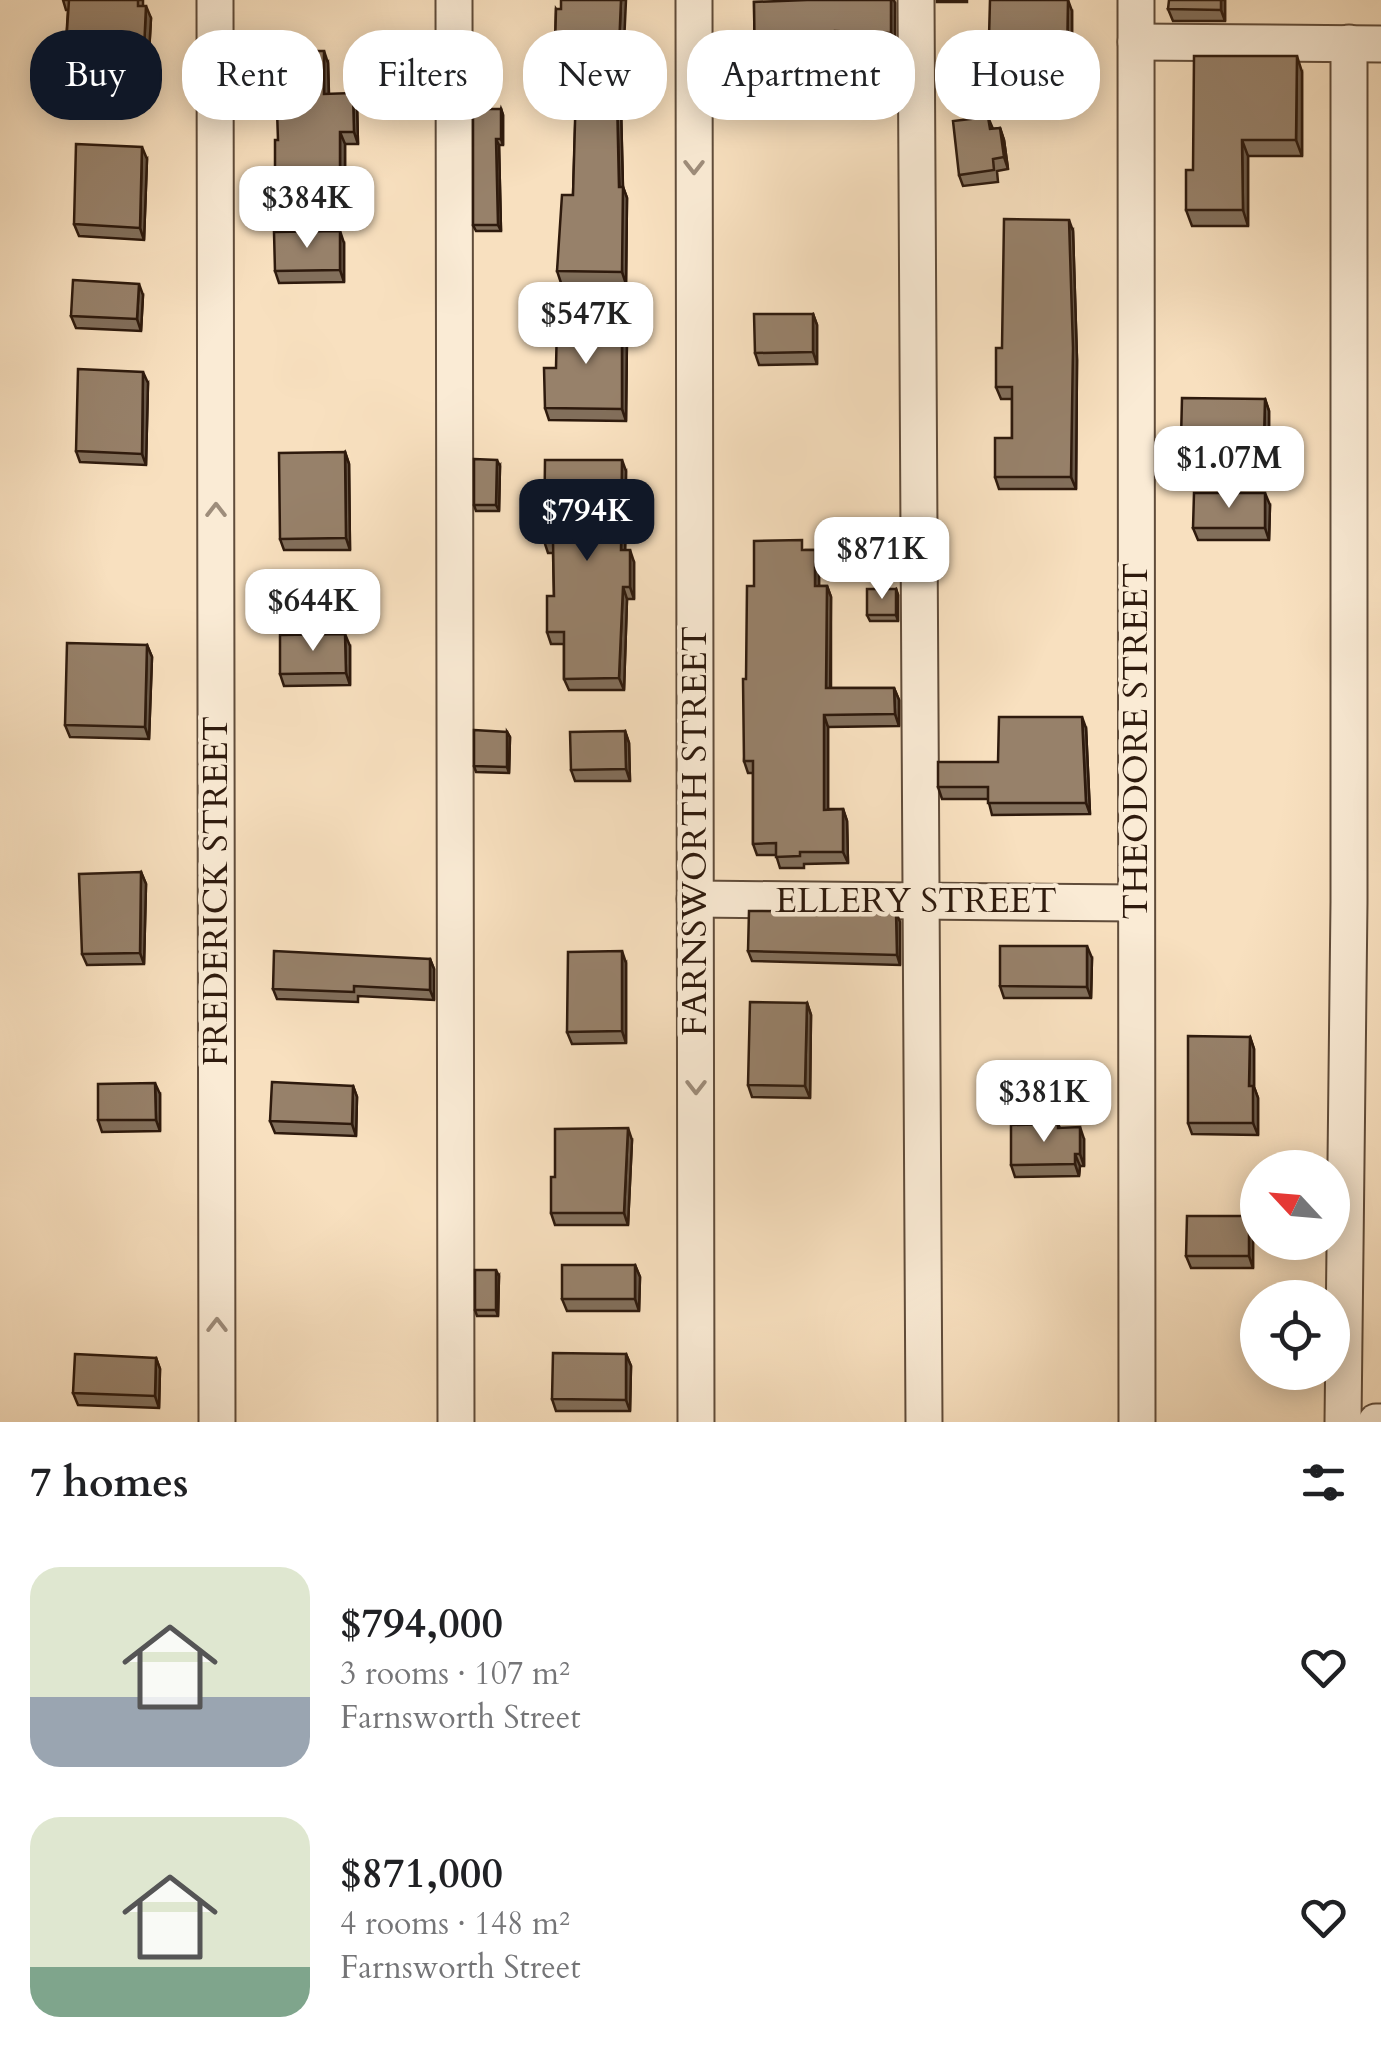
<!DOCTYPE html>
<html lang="en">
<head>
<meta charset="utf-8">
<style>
  :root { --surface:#fff; --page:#f6f6f6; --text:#202124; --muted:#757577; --accent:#111827 }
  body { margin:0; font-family:Cardo,serif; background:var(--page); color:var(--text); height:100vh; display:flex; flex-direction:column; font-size:38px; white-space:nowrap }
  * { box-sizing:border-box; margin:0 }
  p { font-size:32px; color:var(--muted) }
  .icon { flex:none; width:55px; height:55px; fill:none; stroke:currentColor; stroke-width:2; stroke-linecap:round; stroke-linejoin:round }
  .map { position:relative; height:1422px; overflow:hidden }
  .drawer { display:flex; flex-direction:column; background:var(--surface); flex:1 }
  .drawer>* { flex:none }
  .banner { position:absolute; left:30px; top:30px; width:1322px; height:90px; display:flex; gap:20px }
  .needle { width:65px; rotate:296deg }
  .controls { position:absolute; left:1240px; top:1150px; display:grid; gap:20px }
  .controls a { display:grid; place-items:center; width:110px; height:110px; border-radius:50%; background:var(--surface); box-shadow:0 5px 25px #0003; font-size:50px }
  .price { position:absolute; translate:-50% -85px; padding:0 22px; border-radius:20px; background:#fff; color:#222; font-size:32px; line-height:65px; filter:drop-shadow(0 2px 5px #0008) }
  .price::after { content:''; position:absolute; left:50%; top:60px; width:30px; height:22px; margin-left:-15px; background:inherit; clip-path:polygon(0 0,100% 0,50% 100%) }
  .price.current { background:var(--accent); color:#fff }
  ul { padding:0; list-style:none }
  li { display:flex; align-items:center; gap:30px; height:250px; padding:0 30px }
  li span { display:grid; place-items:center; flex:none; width:280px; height:200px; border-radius:30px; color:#555 }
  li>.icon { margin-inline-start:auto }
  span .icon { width:120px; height:120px; fill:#fffc; stroke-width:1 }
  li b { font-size:42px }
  h2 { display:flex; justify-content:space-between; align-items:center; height:120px; padding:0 30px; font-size:42px }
  .chip { padding:0 35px; border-radius:40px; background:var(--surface); box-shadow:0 5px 25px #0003; font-size:35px; line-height:90px }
  .chip.current { background:var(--accent); color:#fff }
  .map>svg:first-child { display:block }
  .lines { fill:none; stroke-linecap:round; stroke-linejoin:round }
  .minor-casing { stroke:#604c3a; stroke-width:39 }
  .minor { stroke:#faebd5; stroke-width:35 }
  .wall { fill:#826f5b; stroke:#2e1a0d; stroke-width:2.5 }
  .shaded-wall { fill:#6a5a4a; stroke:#2e1a0d; stroke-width:2.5 }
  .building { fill:#97816a; stroke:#2e1a0d; stroke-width:2.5 }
  .oneway { stroke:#9e8d7b }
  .labels { text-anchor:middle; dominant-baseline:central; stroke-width:9; stroke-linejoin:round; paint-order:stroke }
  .street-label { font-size:35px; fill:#2e1a0d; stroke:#faebd5 }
</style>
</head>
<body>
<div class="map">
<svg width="1381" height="1422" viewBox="0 0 1381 1422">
  <rect width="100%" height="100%" fill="#f8e0bf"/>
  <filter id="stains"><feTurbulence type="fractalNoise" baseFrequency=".002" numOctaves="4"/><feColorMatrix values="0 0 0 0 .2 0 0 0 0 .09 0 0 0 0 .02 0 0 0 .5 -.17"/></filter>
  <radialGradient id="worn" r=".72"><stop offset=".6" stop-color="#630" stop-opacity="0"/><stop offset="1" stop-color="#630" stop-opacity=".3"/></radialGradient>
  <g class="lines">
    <!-- minor casing -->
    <g class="minor-casing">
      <g id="minor">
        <path d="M215 0 217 1422"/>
        <path d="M454 0 456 1422"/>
        <path d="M694 0 696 1422"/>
        <path d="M916 0 924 1422"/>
        <path d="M1136 0 1137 1422"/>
        <path d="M1136 42 1381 44"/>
        <path d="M695 899 1136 903"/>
        <path d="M1343 1422 1349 902V43"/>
        <path d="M1376 1422H1381"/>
      </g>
    </g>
    <!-- minor -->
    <use href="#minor" class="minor"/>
  </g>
  <!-- wall -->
  <g class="wall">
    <path d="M63 0H143V6L151 18 146 106 68 103 63 91 68 10H66Z"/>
    <rect x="937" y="0" width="30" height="2"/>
    <path d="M1225 0V21H1173L1168 9Z"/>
    <path d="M754 2 895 3V45L839 43 838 80H829L828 92H759L755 80Z"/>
    <path d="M556 9 621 109 623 187 627 198 626 284 561 283 557 271 573 195 576 99 558 98 554 86Z"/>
    <path d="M1072 11V73L1040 72 1036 61V49L993 48 989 37Z"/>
    <path d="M328 63 329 94 357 105 358 144H345V190L279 191 275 179 278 140Z"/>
    <path d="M1302 72V156H1248V226H1192L1186 210 1193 170Z"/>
    <path d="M501 109 503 115V145H499L501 231H476L473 225Z"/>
    <path d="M988 117 993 129 1000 128 1004 140 1008 169 997 171 998 182 963 186 959 175Z"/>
    <path d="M147 159 144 240 79 236 74 224Z"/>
    <path d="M1073 231 1077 360 1076 489H999L995 477 1012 438V399H1001L996 387 1002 348Z"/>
    <path d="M344 243V282L279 283 275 271Z"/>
    <path d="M143 295 141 331 76 328 71 316Z"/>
    <path d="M813 314 817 325V364L759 365 755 353Z"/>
    <path d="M622 323 627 335 626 421 549 420 545 408 556 368Z"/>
    <path d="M148 383 146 465 80 462 76 451Z"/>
    <path d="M1265 399 1269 411V452L1185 450 1181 439Z"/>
    <path d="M345 452 349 464 350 550H284L280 539Z"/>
    <path d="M500 466 499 511H476L474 505Z"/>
    <path d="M626 471 625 550 634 562V599H627L624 690H569L564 679V644H551L547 632 554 596 553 553H548L544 541Z"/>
    <path d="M1270 505 1269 540H1198L1193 528Z"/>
    <path d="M805 550H815L819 562V586H827L831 597V688H894L899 700V726L828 727V809H843L847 821 848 863 804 864V868H780L776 855H757L753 844V773H748L744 761 754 586Z"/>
    <path d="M896 589 898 595V621H870L867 615Z"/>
    <path d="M147 645 152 657 149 739 70 737 65 725Z"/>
    <path d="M350 646V685L284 686 280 674Z"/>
    <path d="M1086 728 1090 814 992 815 988 799H942L938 787Z"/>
    <path d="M625 731 629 743 630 781H575L571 770Z"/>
    <path d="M507 732 510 737 509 773 476 772 474 766Z"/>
    <path d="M141 872 146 884 144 964 87 965 82 954Z"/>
    <path d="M900 922V965L752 961 748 951Z"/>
    <path d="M1092 958 1091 998H1004L1000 986Z"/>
    <path d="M430 959 434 969V1000L358 996V1002L277 999 273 989Z"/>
    <path d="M626 963V1043L572 1044 567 1032Z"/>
    <path d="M807 1003 811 1015 810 1098 752 1097 748 1085Z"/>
    <path d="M1250 1037 1254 1049V1087L1258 1098V1135L1192 1134 1188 1123Z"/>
    <path d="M353 1086 357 1097 356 1136 275 1133 270 1121Z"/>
    <path d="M160 1094V1131L102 1132 98 1120Z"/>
    <path d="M1058 1124 1060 1128 1084 1139V1166H1080L1079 1176 1015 1177 1011 1165Z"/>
    <path d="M632 1140 628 1225H555L551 1213 555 1177Z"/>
    <path d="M1253 1228V1268H1191L1186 1256Z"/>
    <path d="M635 1265 640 1277 639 1311H567L562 1299Z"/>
    <path d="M499 1276 498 1316H477L475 1310Z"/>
    <path d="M626 1354 631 1366 630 1411H556L552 1399Z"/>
    <path d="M156 1358 160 1369 159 1408 78 1405 73 1393Z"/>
  </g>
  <!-- shaded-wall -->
  <g class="shaded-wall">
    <path d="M621 0H626L621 109 623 191V187L627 198 626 284 622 272 617 97Z"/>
    <path d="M891 0H894L895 3V45L891 33Z"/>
    <path d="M1068 0 1072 11V73L1067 61Z"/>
    <path d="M1221 0H1225V21L1221 10Z"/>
    <path d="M146 6 151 18 146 106 142 94Z"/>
    <path d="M835 31 839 43 838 80 834 68Z"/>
    <path d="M324 51 328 63 329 105 324 94Z"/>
    <path d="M1297 56 1302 72V156L1296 140Z"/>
    <path d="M824 68 829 80 828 92 824 81Z"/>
    <path d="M353 93 357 105 358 144 354 132Z"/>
    <path d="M501 109 503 115V145L501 139Z"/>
    <path d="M1000 128 1004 140 1008 169 1004 157Z"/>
    <path d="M340 132 345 144V190L340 179Z"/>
    <path d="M496 139 499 145 501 231 498 225Z"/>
    <path d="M1242 140 1248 156V226L1243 210Z"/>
    <path d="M142 147 147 159 144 240 140 228Z"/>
    <path d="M1069 220 1073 231 1077 360 1076 489 1071 477Z"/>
    <path d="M340 231 344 243V282L340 270Z"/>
    <path d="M139 284 143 295 141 331 137 319Z"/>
    <path d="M813 314 817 325V364L813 352Z"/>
    <path d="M622 323 627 335 626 421 622 409Z"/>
    <path d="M143 372 148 383 146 465 142 454Z"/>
    <path d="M1265 399 1269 411V452L1264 440Z"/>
    <path d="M345 452 349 464 350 550 346 538Z"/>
    <path d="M497 460 500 466 499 511 496 505Z"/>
    <path d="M622 460 626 471 625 562 621 550Z"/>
    <path d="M1265 493 1270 505 1269 540 1265 528Z"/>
    <path d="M630 550 634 562V599L630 587Z"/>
    <path d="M815 550 819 562V598L815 586Z"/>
    <path d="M827 586 831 597 830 700 826 688Z"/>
    <path d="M623 587 627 599 624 690 619 678Z"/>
    <path d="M896 589 898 595V621L896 615Z"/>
    <path d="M345 634 350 646V685L346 673Z"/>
    <path d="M147 645 152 657 149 739 145 727Z"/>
    <path d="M894 688 899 700V726L895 714Z"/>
    <path d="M824 715 828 727V821L824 810Z"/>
    <path d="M1082 717 1086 728 1090 814 1086 803Z"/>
    <path d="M625 731 629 743 630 781 626 769Z"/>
    <path d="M507 732 510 737 509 773 507 767Z"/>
    <path d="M843 809 847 821 848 863 843 852Z"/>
    <path d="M141 872 146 884 144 964 140 953Z"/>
    <path d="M896 912 900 922V965L897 955Z"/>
    <path d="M1087 946 1092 958 1091 998 1087 987Z"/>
    <path d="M622 951 626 963V1043L622 1031Z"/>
    <path d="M430 959 434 969V1000L430 990Z"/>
    <path d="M807 1003 811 1015 810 1098 805 1086Z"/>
    <path d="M1250 1037 1254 1049V1087L1258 1098V1135L1253 1123 1249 1086Z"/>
    <path d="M155 1083 160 1094V1131L156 1120Z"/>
    <path d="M353 1086 357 1097 356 1136 352 1124Z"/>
    <path d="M1080 1127 1084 1139V1166L1080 1154Z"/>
    <path d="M628 1128 632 1140 628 1225 624 1213Z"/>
    <path d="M1075 1154 1080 1166 1079 1176 1075 1164Z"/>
    <path d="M1249 1216 1253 1228V1268L1249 1256Z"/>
    <path d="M635 1265 640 1277 639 1311 635 1299Z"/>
    <path d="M496 1270 499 1276 498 1316 496 1310Z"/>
    <path d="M626 1354 631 1366 630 1411 626 1400Z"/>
    <path d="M156 1358 160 1369 159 1408 155 1396Z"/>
  </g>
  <!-- building -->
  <g class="building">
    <path d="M69 0H138V6H146L142 94 63 91Z"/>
    <path d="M561 0H621L617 97 619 187H623L622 272 557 271 562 195H573L576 87 554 86 556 9H561Z"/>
    <path d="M807 0H891V33L835 31 834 68H824V81L755 80 754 2Z"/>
    <path d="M990 0H1068L1067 61H1036L1037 37H989Z"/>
    <path d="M1169 0H1221V10L1168 9Z"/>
    <path d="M275 51H324V94L353 93 354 132H340V179H275V140H278Z"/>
    <path d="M1194 56H1297L1296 140H1242L1243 210H1186V170H1193Z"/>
    <path d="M473 109H501V139H496L498 225H473Z"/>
    <path d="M988 117 990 129 1000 128 1004 157 993 159 994 170 959 175 953 121Z"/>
    <path d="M76 144 142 147 140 228 74 224Z"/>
    <path d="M1004 219 1069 220 1073 348 1071 477H995V438H1012V387H996V348H1002Z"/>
    <path d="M340 231V270L275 271 274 232Z"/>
    <path d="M73 280 139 284 137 319 71 316Z"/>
    <path d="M754 314H813V352L755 353Z"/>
    <path d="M557 322 622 323V409L545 408 544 368H556Z"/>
    <path d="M78 369 143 372 142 454 76 451Z"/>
    <path d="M1182 398 1265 399 1264 440 1181 439Z"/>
    <path d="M345 452 346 538 280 539 279 453Z"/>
    <path d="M474 459 497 460 496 505H474Z"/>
    <path d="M545 460H622L621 550H630V587H623L619 678 564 679V632H547V596H554L553 541H544Z"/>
    <path d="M1194 493H1265V528H1193Z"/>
    <path d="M802 540V550H815V586H827L826 688H894L895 714 824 715V810L843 809V852H800V856L776 857V843L753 844V761H744L743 679H746L747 586H754V541Z"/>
    <rect x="867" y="589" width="29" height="26"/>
    <path d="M345 634 346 673 280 674V635Z"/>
    <path d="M67 643 147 645 145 727 65 725Z"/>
    <path d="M999 717H1082L1086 803H988V787H938V762H998Z"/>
    <path d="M474 730 507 732V767L474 766Z"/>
    <path d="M625 731 626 769 571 770 570 732Z"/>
    <path d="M141 872 140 953 82 954 79 874Z"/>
    <path d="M749 911 896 912 897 955 748 951Z"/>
    <path d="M1000 946H1087V987L1000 986Z"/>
    <path d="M274 951 430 959V990L354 986V992L273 989Z"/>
    <path d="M622 951V1031L567 1032 568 952Z"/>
    <path d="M750 1002 807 1003 805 1086 748 1085Z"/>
    <path d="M1188 1036 1250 1037 1249 1086H1253V1123H1188Z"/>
    <path d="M272 1082 353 1086 352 1124 270 1121Z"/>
    <path d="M155 1083 156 1120H98V1084Z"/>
    <path d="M1058 1124V1128L1080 1127V1154H1075V1164L1011 1165V1125Z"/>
    <path d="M628 1128 624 1213H551V1177H555V1129Z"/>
    <path d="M1187 1216H1249V1256H1186Z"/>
    <rect x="562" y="1265" width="73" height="34"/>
    <rect x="475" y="1270" width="21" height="40"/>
    <path d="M553 1353 626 1354V1400L552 1399Z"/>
    <path d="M75 1354 156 1358 155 1396 73 1393Z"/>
  </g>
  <!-- one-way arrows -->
  <defs><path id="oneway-chevron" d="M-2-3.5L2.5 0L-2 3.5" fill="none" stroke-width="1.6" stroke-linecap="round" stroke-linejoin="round" transform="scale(2.5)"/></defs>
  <g class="oneway">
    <use href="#oneway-chevron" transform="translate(694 167) rotate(90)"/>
    <use href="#oneway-chevron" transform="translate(216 510) rotate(-90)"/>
    <use href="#oneway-chevron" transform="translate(696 1087) rotate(90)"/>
    <use href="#oneway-chevron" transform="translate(217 1325) rotate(-90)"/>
  </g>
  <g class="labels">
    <!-- street labels -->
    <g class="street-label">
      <text transform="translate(1136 741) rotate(-90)">THEODORE STREET</text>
      <text transform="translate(695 831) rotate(-90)">FARNSWORTH STREET</text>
      <text transform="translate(216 891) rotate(-90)">FREDERICK STREET</text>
      <text x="916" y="901">ELLERY STREET</text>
    </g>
  </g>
  <rect width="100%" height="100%" filter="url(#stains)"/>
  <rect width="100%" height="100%" fill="url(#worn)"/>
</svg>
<div class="controls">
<a><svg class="needle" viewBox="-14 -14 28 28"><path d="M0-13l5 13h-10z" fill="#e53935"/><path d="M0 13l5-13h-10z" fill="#757577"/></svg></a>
<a><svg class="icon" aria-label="locate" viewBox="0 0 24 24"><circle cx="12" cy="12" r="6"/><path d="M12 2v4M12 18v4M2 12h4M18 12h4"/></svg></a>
</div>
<b class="price" style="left:307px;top:251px">$384K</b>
<b class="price" style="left:586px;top:367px">$547K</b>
<b class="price" style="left:1229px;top:511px">$1.07M</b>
<b class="price current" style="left:587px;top:564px">$794K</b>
<b class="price" style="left:882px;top:602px">$871K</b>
<b class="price" style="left:313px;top:654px">$644K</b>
<b class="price" style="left:1044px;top:1145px">$381K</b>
<div class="banner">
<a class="chip current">Buy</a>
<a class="chip">Rent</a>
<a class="chip">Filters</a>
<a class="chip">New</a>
<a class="chip">Apartment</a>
<a class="chip">House</a>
</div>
</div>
<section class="drawer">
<h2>7 homes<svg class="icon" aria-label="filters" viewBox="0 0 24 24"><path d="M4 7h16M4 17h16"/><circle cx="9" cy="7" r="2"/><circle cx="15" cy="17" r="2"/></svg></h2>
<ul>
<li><span style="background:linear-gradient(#dfe7d0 65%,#9aa5b1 0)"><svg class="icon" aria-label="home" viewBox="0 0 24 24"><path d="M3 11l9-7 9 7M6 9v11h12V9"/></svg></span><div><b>$794,000</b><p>3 rooms · 107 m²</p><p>Farnsworth Street</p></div><svg class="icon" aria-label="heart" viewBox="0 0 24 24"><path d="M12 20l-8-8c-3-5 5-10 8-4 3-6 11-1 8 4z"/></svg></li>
<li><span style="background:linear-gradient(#dfe7d0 75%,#7fa58c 0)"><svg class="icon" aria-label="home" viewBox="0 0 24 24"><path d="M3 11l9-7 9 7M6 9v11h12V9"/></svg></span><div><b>$871,000</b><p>4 rooms · 148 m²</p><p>Farnsworth Street</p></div><svg class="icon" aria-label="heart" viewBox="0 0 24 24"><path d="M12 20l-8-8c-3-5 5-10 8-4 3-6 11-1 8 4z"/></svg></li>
</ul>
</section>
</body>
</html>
